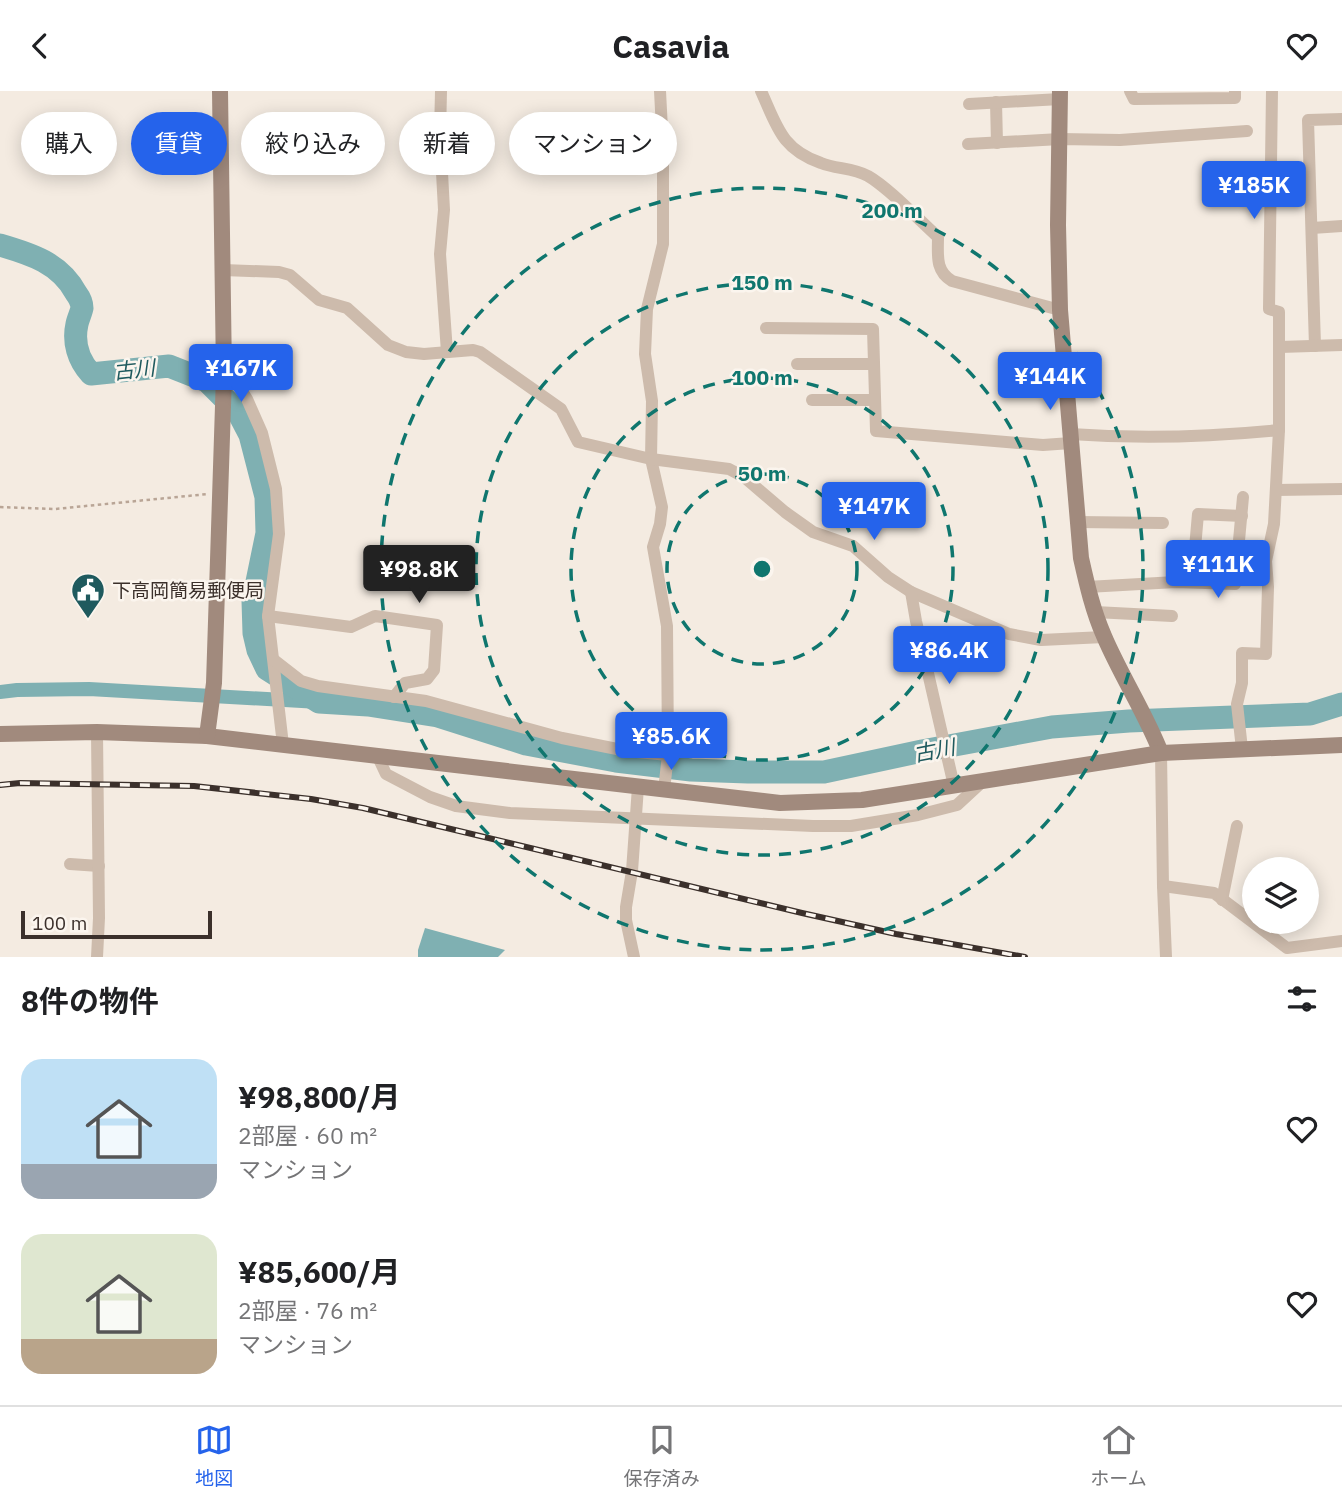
<!DOCTYPE html>
<html lang="ja">
<head>
<meta charset="utf-8">
<style>
  :root { --surface:#fff; --page:#f2f2f2; --text:#202124; --muted:#757577; --line:#e0e0e0; --accent:#2563eb }
  body { margin:0; font-family:"IBM Plex Sans","Noto Sans JP",sans-serif; background:var(--page); color:var(--text); height:100vh; display:flex; flex-direction:column; font-size:26px; white-space:nowrap }
  * { box-sizing:border-box; margin:0 }
  p { font-size:23px; color:var(--muted) }
  .icon { flex:none; width:38px; height:38px; fill:none; stroke:currentColor; stroke-width:2; stroke-linecap:round; stroke-linejoin:round }
  .map { position:relative; height:866px; overflow:hidden }
  .details { display:flex; flex-direction:column; background:var(--surface); flex:1 }
  .details>* { flex:none }
  .guide { position:absolute; left:21px; top:21px; width:700px; height:63px; display:flex; gap:14px }
  .fabs { position:absolute; left:1242px; top:766px; display:grid; gap:14px }
  .fabs a { display:grid; place-items:center; width:77px; height:77px; border-radius:50%; background:var(--surface); box-shadow:0 4px 18px #0003; font-size:35px }
  .scale { position:absolute; left:21px; bottom:18px; width:191px; box-sizing:border-box; padding-left:7px; border:4px solid #3b302b; border-top:0; font-size:19px; line-height:24px; white-space:nowrap; color:#3b302b; -webkit-text-stroke:5px #fbf5ee; paint-order:stroke }
  .price { position:absolute; translate:-50% -60px; padding:0 16px; border-radius:7px; background:var(--accent); color:#fff; font-size:23px; line-height:46px; filter:drop-shadow(0 2px 4px #0008) }
  .price::after { content:''; position:absolute; left:50%; top:42px; width:21px; height:16px; margin-left:-10px; background:inherit; clip-path:polygon(0 0,100% 0,50% 100%) }
  .price.selected { background:#222; color:#fff }
  ul { padding:0; list-style:none }
  li { display:flex; align-items:center; gap:21px; height:175px; padding:0 21px }
  li span { display:grid; place-items:center; flex:none; width:196px; height:140px; border-radius:21px; color:#555 }
  li>.icon { margin-inline-start:auto }
  span .icon { width:84px; height:84px; fill:#fffc; stroke-width:1 }
  li b { font-size:30px }
  h2 { display:flex; justify-content:space-between; align-items:center; height:84px; padding:0 21px; font-size:30px }
  .pill { padding:0 24px; border-radius:32px; background:var(--surface); box-shadow:0 4px 18px #0003; font-size:24px; line-height:63px }
  .pill.selected { background:var(--accent); color:#fff }
  header { display:flex; justify-content:space-between; align-items:center; height:91px; padding:0 21px; background:var(--surface); font-size:32px; font-weight:800 }
  .dock { display:flex; justify-content:space-around; align-items:center; height:98px; border-top:2px solid var(--line); background:var(--surface); font-size:19px; color:var(--muted) }
  .dock a { display:grid; justify-items:center; gap:4px }
  .dock .selected { color:var(--accent) }
  .map>svg:first-child { display:block }
  .water { fill:#7fb0b2 }
  .lines { fill:none; stroke-linecap:round; stroke-linejoin:round }
  .canal { stroke:#7fb0b2; stroke-width:14 }
  .river { stroke:#7fb0b2; stroke-width:23 }
  .path { stroke:#b9a596; stroke-width:2.5; stroke-dasharray:3.5 3.5; stroke-linecap:butt }
  .street { stroke:#cdbbac; stroke-width:12 }
  .secondary { stroke:#a18a7d; stroke-width:16 }
  .rail-casing { stroke:#3b302b; stroke-width:6 }
  .rail { stroke:#fbf5ee; stroke-width:3.5; stroke-dasharray:10; stroke-linecap:butt }
  .ring { fill:none; stroke:#0f766e; stroke-width:3.5; stroke-dasharray:12 9 }
  .labels { text-anchor:middle; dominant-baseline:central; stroke-width:5; stroke-linejoin:round; paint-order:stroke }
  .poi-label { font-size:19px; fill:#3b302b; stroke:#fbf5ee; text-anchor:start }
  .water-label { font-size:21px; font-style:italic; fill:#1f5a5e; stroke:#fbf5ee }
  .centre { fill:#0f766e; stroke:#fbf5ee; stroke-width:3.5 }
  .ring-label { font-size:21px; text-anchor:middle; font-weight:bold; fill:#0f766e; stroke:#fbf5ee; stroke-width:5; stroke-linejoin:round; paint-order:stroke }
</style>
</head>
<body>
<header><svg class="icon" aria-label="back" viewBox="0 0 24 24"><path d="M15 5l-7 7 7 7"/></svg>Casavia<svg class="icon" aria-label="heart" viewBox="0 0 24 24"><path d="M12 20l-8-8c-3-5 5-10 8-4 3-6 11-1 8 4z"/></svg></header>
<div class="map">
<svg width="1342" height="866" viewBox="0 0 1342 866">
  <rect width="100%" height="100%" fill="#f4ebe1"/>
  <!-- water -->
  <path class="water" d="M425 837 505 859 498 866H418V859Z"/>
  <g class="lines">
    <!-- canal -->
    <path class="canal" d="M0 601 17 599 89 598 319 611"/>
    <!-- river -->
    <path class="river" d="M0 154C31 163 60 172 76 202 79 206 82 211 82 217 81 222 78 228 77 233 73 251 78 269 91 283L169 275 207 290 238 321 250 344 266 406 267 442 253 510 254 542 258 559 267 578 319 611 368 614 438 625 526 653 616 670 691 679 748 681H824L922 660 1052 636 1129 630 1310 623 1342 613"/>
    <!-- path -->
    <path class="path" d="M0 416 55 418 208 403"/>
    <!-- street -->
    <g class="street">
      <path d="M441 0 440 44 444 119 440 163 447 261"/>
      <path d="M660 0 663 58V153L647 218 645 263 652 310 651 368 662 416 660 433 653 456 667 535 668 664 664 699"/>
      <path d="M761 0C777 35 781 58 821 72 836 78 853 77 868 85 889 97 919 129 938 146 938 164 935 180 952 190L1060 219"/>
      <path d="M1130 0 1134 8 1235 7V0"/>
      <path d="M996 11 997 52"/>
      <path d="M969 13 1060 8"/>
      <path d="M968 53 1060 48 1120 49 1247 40"/>
      <path d="M1312 137 1342 135"/>
      <path d="M223 179 279 181 290 184 319 209 347 217 388 254 406 261 424 263 473 259 480 261 561 318 578 351 651 368 729 378 744 386 785 421 813 441 853 455 888 486 911 501 1009 543 1041 549 1104 546"/>
      <path d="M766 237 873 238 876 340 1043 354 1071 352"/>
      <path d="M1315 255 1308 29 1342 28"/>
      <path d="M1280 256 1342 254"/>
      <path d="M797 273H874"/>
      <path d="M224 284 236 291 247 308 262 342 276 398 279 443 268 525 283 654"/>
      <path d="M812 309H875"/>
      <path d="M1070 343C1140 348 1209 346 1279 339"/>
      <path d="M1276 399 1342 398"/>
      <path d="M1077 431 1163 432"/>
      <path d="M1192 491 1198 423 1242 425"/>
      <path d="M1087 496 1176 491 1235 493 1243 406"/>
      <path d="M911 501 916 530 954 695"/>
      <path d="M1095 521 1172 525"/>
      <path d="M268 525 351 536 375 525 437 534 434 579 427 588 405 592 394 606"/>
      <path d="M274 569 301 590 318 595 426 610 562 647 627 660 668 664"/>
      <path d="M1242 658 1237 613 1242 592V562L1266 563 1268 496 1266 470 1274 433 1279 339V221L1269 218 1272 0"/>
      <path d="M1161 662 1163 795 1166 866"/>
      <path d="M378 666 386 683 430 706 456 715 510 722 813 735H851L918 724 957 714 983 690"/>
      <path d="M70 773 99 775"/>
      <path d="M1163 795 1214 802 1287 857 1342 850"/>
      <path d="M1222 809 1237 735"/>
      <path d="M97 866 99 827 97 641"/>
      <path d="M634 866 626 829V816L632 780 638 696"/>
    </g>
    <!-- secondary -->
    <g class="secondary">
      <path d="M1060 0 1058 134 1060 219 1081 467C1087 494 1093 520 1104 545 1121 585 1145 621 1161 662"/>
      <path d="M0 643 97 641 207 645 780 712 862 709 1161 662 1342 654"/>
      <path d="M207 645 214 592 224 284 220 0"/>
    </g>
    <!-- rail casing -->
    <g class="rail-casing">
      <path id="rail" d="M0 694 20 692 194 695 311 708 363 717 802 822 896 843 1025 866"/>
    </g>
    <!-- rail -->
    <use href="#rail" class="rail"/>
  </g>
  <!-- distance rings -->
  <g class="ring">
    <circle cx="762" cy="478" r="95"/>
    <circle cx="762" cy="478" r="191"/>
    <circle cx="762" cy="478" r="286"/>
    <circle cx="762" cy="478" r="381"/>
  </g>
  <!-- icons -->
  <defs>
    <g id="civic-pin" transform="scale(1.75)"><path d="M0 17L-7.5 6A9.5 9.5 0 1 1 7.5 6Z" fill="#1f5a5e" stroke="#fbf5ee"/><path d="M-.6-6.5H3V-4.5H.6V-3L4-1V1h2V6H-6V1h2V-1L-.6-3ZM-1.2 2.5V6h2.4V2.5Z" fill="#fff"/></g>
  </defs>
  <g fill-rule="evenodd">
    <use href="#civic-pin" x="88" y="499"/>
  </g>
  <g class="labels">
    <!-- poi labels -->
    <g class="poi-label">
      <text x="112" y="499">下高岡簡易郵便局</text>
    </g>
    <!-- water labels -->
    <g class="water-label">
      <text transform="translate(134 278) rotate(-6)">古川</text>
      <text transform="translate(934 659) rotate(-11)">古川</text>
    </g>
  </g>
  <circle cx="762" cy="478" r="10" class="centre"/>
  <g class="ring-label">
    <text x="892" y="127">200 m</text>
    <text x="762" y="199">150 m</text>
    <text x="762" y="294">100 m</text>
    <text x="762" y="390">50 m</text>
  </g>
</svg>
<div class="fabs">
<a><svg class="icon" aria-label="layers" viewBox="0 0 24 24"><path d="M12 4l9 5-9 5-9-5zM3 14l9 5 9-5"/></svg></a>
</div>
<div class="scale">100 m</div>
<b class="price" style="left:1254px;top:130px">¥185K</b>
<b class="price" style="left:241px;top:313px">¥167K</b>
<b class="price" style="left:1050px;top:321px">¥144K</b>
<b class="price" style="left:874px;top:451px">¥147K</b>
<b class="price" style="left:1218px;top:509px">¥111K</b>
<b class="price selected" style="left:419px;top:514px">¥98.8K</b>
<b class="price" style="left:949px;top:595px">¥86.4K</b>
<b class="price" style="left:671px;top:681px">¥85.6K</b>
<div class="guide">
<a class="pill">購入</a>
<a class="pill selected">賃貸</a>
<a class="pill">絞り込み</a>
<a class="pill">新着</a>
<a class="pill">マンション</a>
</div>
</div>
<section class="details">
<h2>8件の物件<svg class="icon" aria-label="filters" viewBox="0 0 24 24"><path d="M4 7h16M4 17h16"/><circle cx="9" cy="7" r="2"/><circle cx="15" cy="17" r="2"/></svg></h2>
<ul>
<li><span style="background:linear-gradient(#bfe0f5 75%,#9aa5b1 0)"><svg class="icon" aria-label="home" viewBox="0 0 24 24"><path d="M3 11l9-7 9 7M6 9v11h12V9"/></svg></span><div><b>¥98,800/月</b><p>2部屋 · 60 m²</p><p>マンション</p></div><svg class="icon" aria-label="heart" viewBox="0 0 24 24"><path d="M12 20l-8-8c-3-5 5-10 8-4 3-6 11-1 8 4z"/></svg></li>
<li><span style="background:linear-gradient(#dfe7d0 75%,#b9a48a 0)"><svg class="icon" aria-label="home" viewBox="0 0 24 24"><path d="M3 11l9-7 9 7M6 9v11h12V9"/></svg></span><div><b>¥85,600/月</b><p>2部屋 · 76 m²</p><p>マンション</p></div><svg class="icon" aria-label="heart" viewBox="0 0 24 24"><path d="M12 20l-8-8c-3-5 5-10 8-4 3-6 11-1 8 4z"/></svg></li>
</ul>
</section>
<nav class="dock">
<a class="selected"><svg class="icon" aria-label="map" viewBox="0 0 24 24"><path d="M3 6l6-2 6 2 6-2v14l-6 2-6-2-6 2zM9 4v14M15 6v14"/></svg>地図</a>
<a><svg class="icon" aria-label="saved" viewBox="0 0 24 24"><path d="M7 4h10v16l-5-4-5 4z"/></svg>保存済み</a>
<a><svg class="icon" aria-label="home" viewBox="0 0 24 24"><path d="M3 11l9-7 9 7M6 9v11h12V9"/></svg>ホーム</a>
</nav>
</body>
</html>
